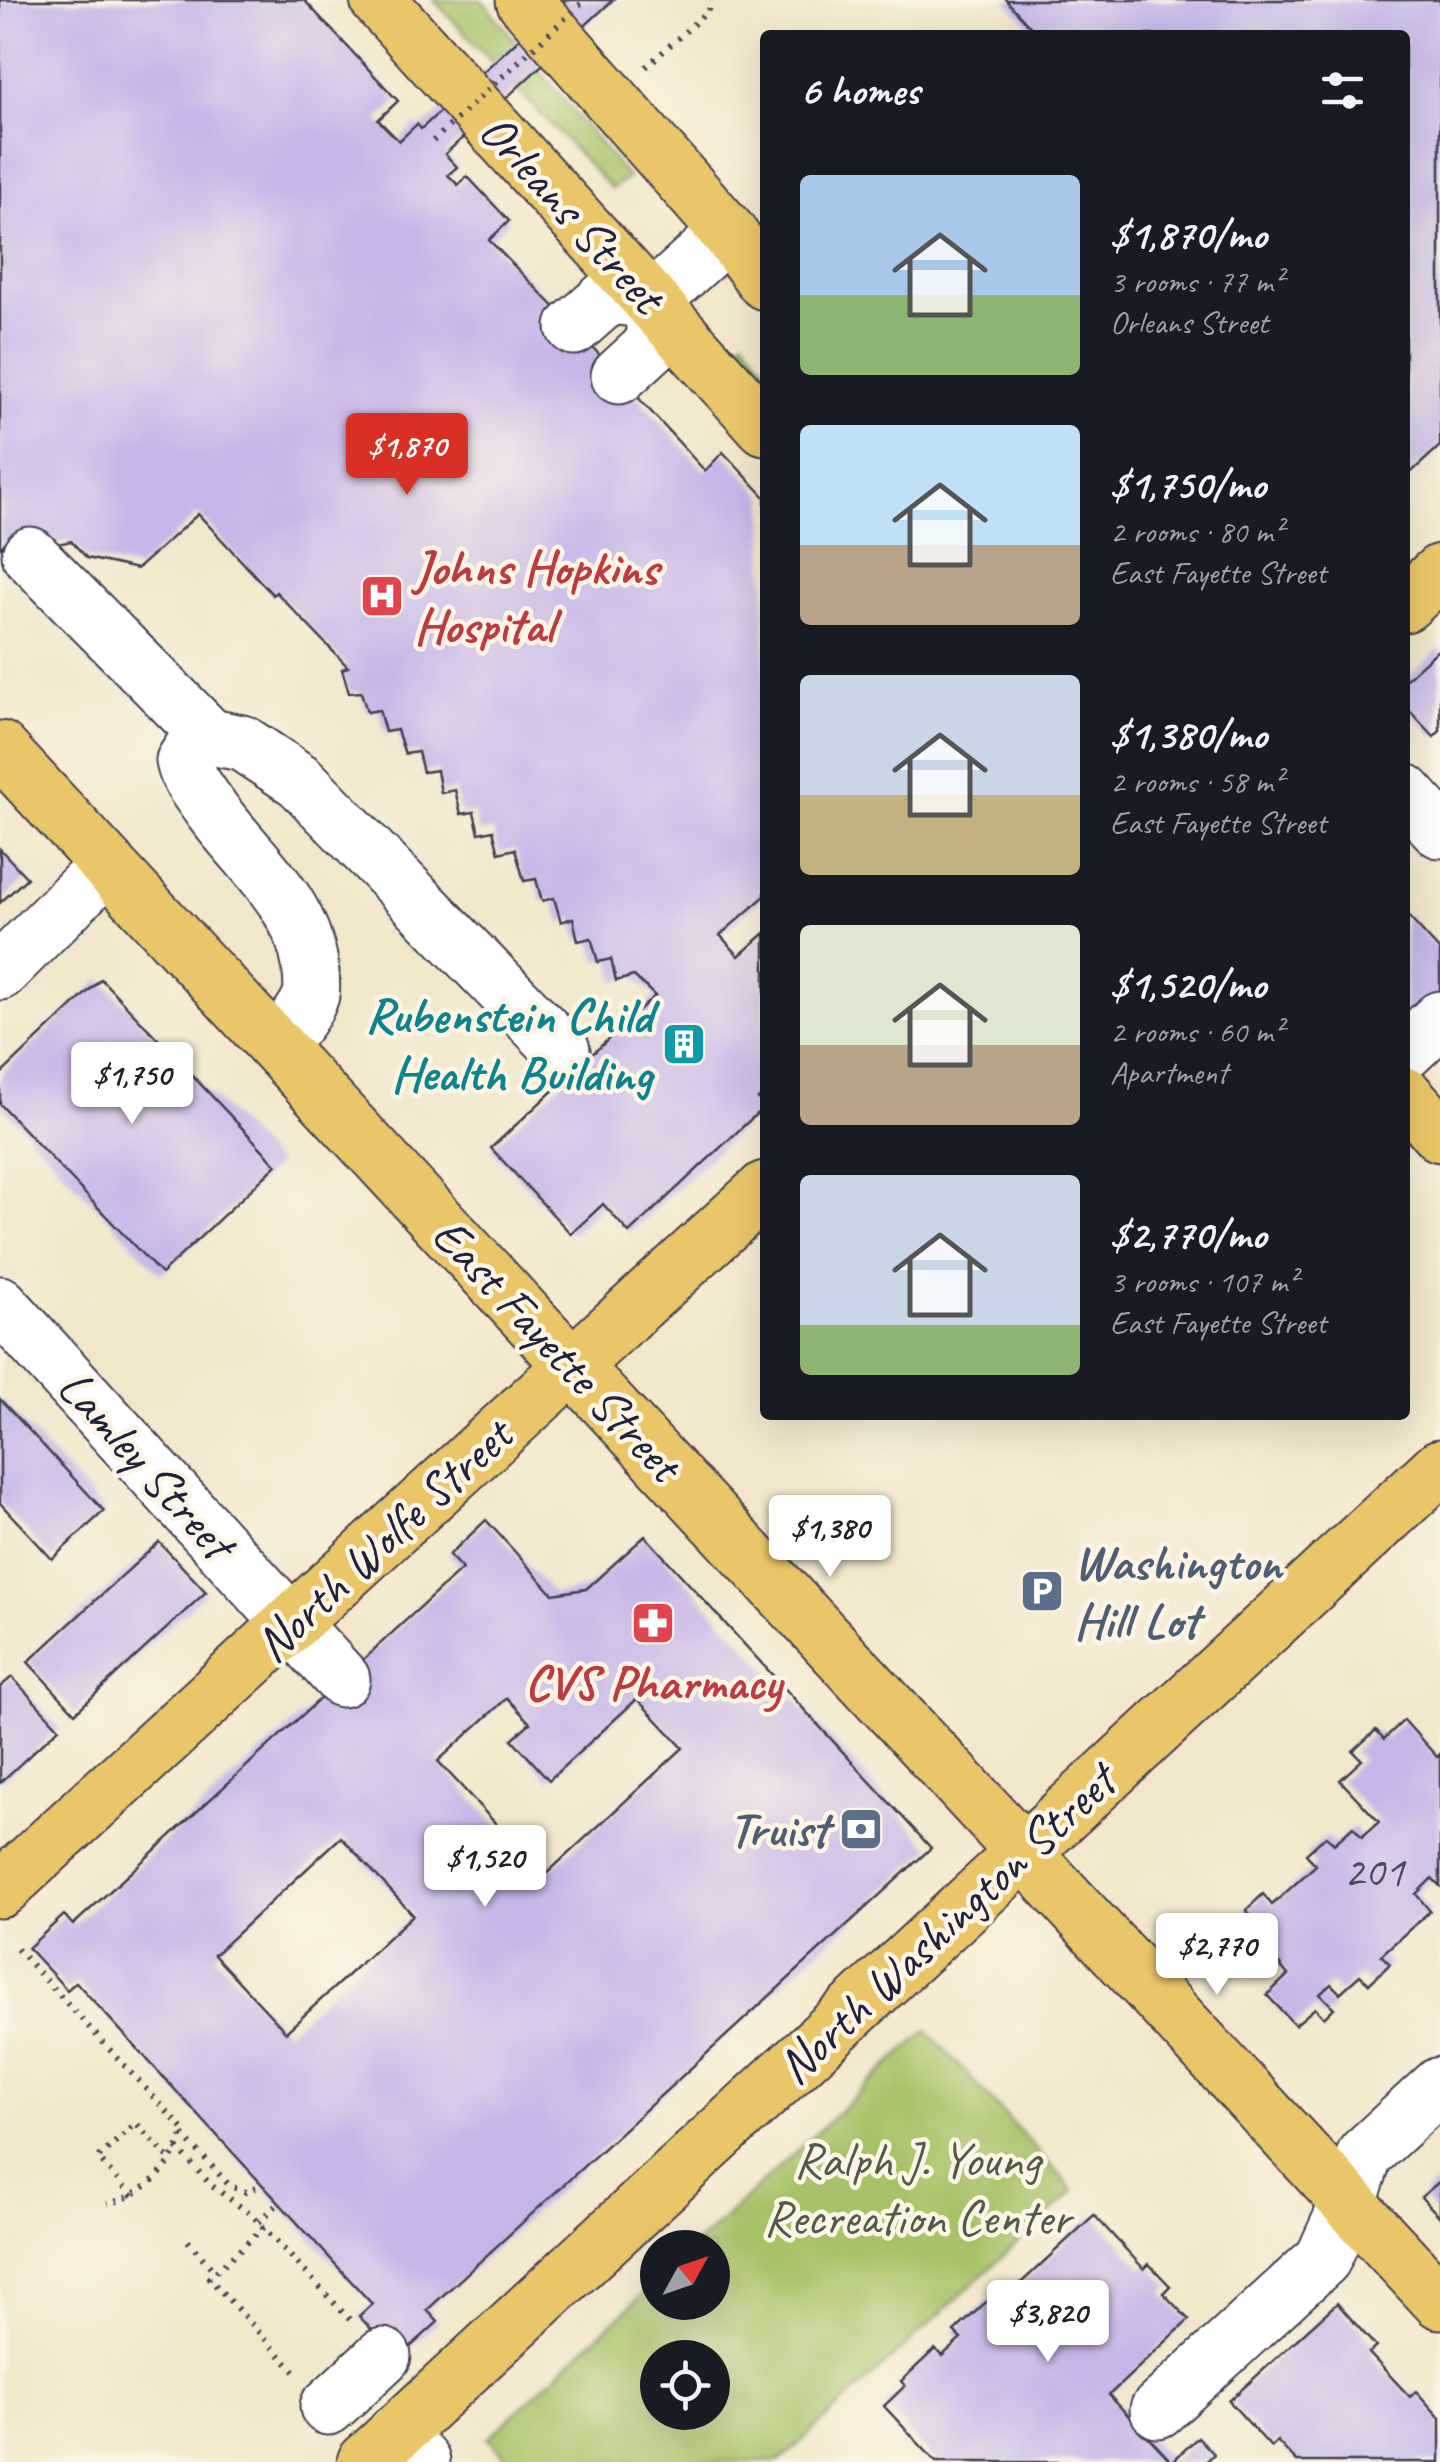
<!DOCTYPE html>
<html lang="en">
<head>
<meta charset="utf-8">
<style>
  :root { --surface:#171b24; --page:#242831; --text:#f1f3f6; --muted:#9ea1a6; --accent:#d93025 }
  body { margin:0; font-family:Caveat,sans-serif; background:var(--page); color:var(--text); height:100vh; display:flex; flex-direction:column; font-size:38px; white-space:nowrap }
  * { box-sizing:border-box; margin:0 }
  p { font-size:32px; color:var(--muted) }
  .icon { flex:none; width:55px; height:55px; fill:none; stroke:currentColor; stroke-width:2; stroke-linecap:round; stroke-linejoin:round }
  .map { position:relative; flex:1; overflow:hidden }
  .panel { position:absolute; left:760px; top:30px; width:650px; height:1390px; display:flex; flex-direction:column; background:var(--surface); border-radius:10px; box-shadow:0 10px 40px #0002 }
  .panel>* { flex:none }
  .needle { width:65px; rotate:50deg }
  .buttons { position:absolute; left:640px; top:2230px; display:grid; gap:20px }
  .buttons a { display:grid; place-items:center; width:90px; height:90px; border-radius:50%; background:var(--surface); box-shadow:0 10px 40px #0002; font-size:50px }
  .price { position:absolute; translate:-50% -85px; padding:0 22px; border-radius:10px; background:#fff; color:#222; font-size:32px; line-height:65px; filter:drop-shadow(0 2px 5px #0008) }
  .price::after { content:''; position:absolute; left:50%; top:60px; width:30px; height:22px; margin-left:-15px; background:inherit; clip-path:polygon(0 0,100% 0,50% 100%) }
  .price.current { background:var(--accent); color:#fff }
  ul { padding:0; list-style:none }
  li { display:flex; align-items:center; gap:30px; height:250px; padding:0 40px }
  li span { display:grid; place-items:center; flex:none; width:280px; height:200px; border-radius:10px; color:#555 }
  li>.icon { margin-inline-start:auto }
  span .icon { width:120px; height:120px; fill:#fffc; stroke-width:1 }
  li b { font-size:42px }
  h2 { display:flex; justify-content:space-between; align-items:center; height:120px; padding:0 40px; font-size:42px }
  .map>svg:first-child { display:block }
  .green { fill:#a7c268; stroke:#647252; stroke-width:2.5; fill-rule:evenodd }
  .building { fill:#c6b5e9; fill-rule:evenodd }
  .lines { fill:none; stroke-linecap:round; stroke-linejoin:round }
  .minor-casing { stroke:#414051; stroke-width:59 }
  .major-casing { stroke:#414051; stroke-width:59 }
  .path { stroke:#414051; stroke-width:6; stroke-dasharray:2.5 8; stroke-linecap:butt }
  .minor { stroke:#fff; stroke-width:55 }
  .major { stroke:#ebc669; stroke-width:55 }
  .path-bridge { stroke:#414051; stroke-width:6; stroke-dasharray:2.5 8; stroke-linecap:butt }
  .labels { text-anchor:middle; dominant-baseline:central; stroke-width:9; stroke-linejoin:round; paint-order:stroke }
  .number-label { font-size:45px; fill:#4b4766 }
  .street-label { font-size:50px; fill:#22223b; stroke:#fcf5e5 }
  .health-label { font-size:50px; font-weight:bold; fill:#be3a42; stroke:#fcf5e5; text-anchor:start }
  .culture-label { font-size:50px; font-weight:bold; fill:#0d838f; stroke:#fcf5e5; text-anchor:end }
  .service-label { font-size:50px; font-weight:bold; fill:#4e5e75; stroke:#fcf5e5; text-anchor:start }
  .park-label { font-size:50px; fill:#515a4b; stroke:#fcf5e5 }
</style>
</head>
<body>
<div class="map">
<svg width="1440" height="2462" viewBox="0 0 1440 2462">
  <rect width="100%" height="100%" fill="#fcf5e5"/>
  <filter id="ink" filterUnits="userSpaceOnUse"><feTurbulence type="fractalNoise" baseFrequency=".01" numOctaves="2"/><feDisplacementMap in="SourceGraphic" scale="20" xChannelSelector="R" yChannelSelector="G"/><feConvolveMatrix kernelMatrix="1 2 1 2 8 2 1 2 1" color-interpolation-filters="sRGB"/></filter>
  <filter id="wash" filterUnits="userSpaceOnUse"><feTurbulence type="fractalNoise" baseFrequency=".0048" numOctaves="4" result="noise"/><feDisplacementMap in="SourceGraphic" scale="40" xChannelSelector="R" yChannelSelector="G"/><feGaussianBlur stdDeviation="2.25" result="paint"/><feColorMatrix in="noise" values="0 0 0 0 0 0 0 0 0 0 0 0 0 0 0 0 0 1.4 0 .05"/><feComposite in="paint" operator="in"/></filter>
  <g filter="url(#wash)">
    <rect width="100%" height="100%" fill="#f2e7cb"/>
    <!-- green -->
    <g class="green">
      <path d="M434 0H482L628 178 611 189Z"/>
      <path d="M744 339 765 367V391L731 353Z"/>
      <path d="M927 2030 1074 2191 779 2462H511L488 2438 657 2281 658 2302H712V2248L693 2247ZM658 2358H712V2412H658Z"/>
    </g>
    <g id="blocks">
      <!-- building -->
      <g class="building">
        <path d="M0 0H304L398 101 378 120 399 141 417 124 421 129 561 0H613L445 154 457 167 448 175 458 185 467 176 509 221 489 240 574 327 705 471 723 452 765 497V896L720 935 739 956 765 933V1093L758 1099 765 1106 629 1233 603 1204 571 1234 491 1148 655 996 634 976 616 981 611 959 598 962 591 938 578 941 573 918 561 922 554 898 542 901 536 879 524 881 515 849 499 853 493 830 479 833 474 812 461 814 455 790 441 793 437 770 423 772 418 752 405 754 397 730 385 732 379 710 367 712 361 692 349 693 342 669 348 667 276 592 273 595 198 514 137 569 87 558 71 541 44 547 31 534 0 547Z"/>
        <path d="M1006 0H1440V446L1405 478V35H1038Z"/>
        <path d="M1440 648V731L1434 737 1405 706V680Z"/>
        <path d="M0 849 27 878 0 903Z"/>
        <path d="M1405 913 1440 951V993L1405 1016Z"/>
        <path d="M101 979 277 1165 161 1274 0 1104V1075Z"/>
        <path d="M0 1399 104 1511 52 1559 0 1503Z"/>
        <path d="M486 1520 553 1594 586 1589 645 1536 931 1848 427 2310 438 2322 398 2358 359 2316 372 2304 76 1982 67 1990 28 1948 64 1915 73 1925 462 1569 449 1555ZM507 1698 530 1723 512 1739 549 1780 637 1699 683 1748 544 1876 438 1761ZM341 1837 413 1915 286 2032 214 1955Z"/>
        <path d="M159 1542 206 1592 75 1713 28 1662Z"/>
        <path d="M12 1677 59 1728 0 1783V1687Z"/>
        <path d="M1404 1720 1437 1757 1440 1754V1886L1432 1878 1416 1894 1430 1911 1381 1955 1390 1964 1369 1984 1360 1975 1340 1993 1331 1984 1320 1994 1334 2008 1324 2018 1315 2008 1295 2025 1267 1995 1288 1975 1279 1964 1268 1973 1237 1940 1257 1922 1246 1910 1263 1894 1272 1905 1316 1865 1306 1854 1326 1836 1334 1844 1353 1827 1362 1837 1379 1822 1340 1780 1362 1760 1353 1751 1376 1730 1384 1739Z"/>
        <path d="M1440 2181V2217L1421 2197Z"/>
        <path d="M1094 2215 1144 2269 1149 2264 1170 2286 1163 2293 1189 2320 1109 2395 1172 2462 1198 2437 1214 2454 1206 2462H936L884 2406 905 2386 901 2381 935 2349 942 2356 961 2339 954 2332 987 2301 994 2308Z"/>
        <path d="M1337 2303 1376 2347 1369 2353 1410 2397 1416 2391 1440 2418V2462H1297L1277 2441 1271 2447 1229 2401Z"/>
      </g>
    </g>
  </g>
  <g filter="url(#ink)">
    <use href="#blocks" fill-opacity="0" stroke="#414051" stroke-width="2.5"/>
    <g class="lines">
      <!-- minor casing -->
      <g class="minor-casing">
        <g id="minor">
          <path d="M574 327 609 296 652 301 728 232"/>
          <path d="M619 376 655 343 652 301"/>
          <path d="M30 555 210 737"/>
          <path d="M1405 792 1440 830"/>
          <path d="M0 972 107 865"/>
          <path d="M276 1046C288 1031 305 1014 311 995 313 985 311 974 310 964 300 899 246 858 210 808 199 792 188 780 184 761L193 747 210 737 242 743 300 781 562 1050"/>
          <path d="M1405 1052 1440 1019"/>
          <path d="M0 1304 342 1679"/>
          <path d="M328 2407 383 2356"/>
          <path d="M1158 2410 1323 2259 1349 2202 1365 2154 1440 2085"/>
          <path d="M395 2433 422 2462"/>
        </g>
      </g>
      <!-- major casing -->
      <g class="major-casing">
        <g id="major">
          <path d="M378 0 765 427"/>
          <path d="M524 0 728 232 765 282"/>
          <path d="M1405 604 1440 572"/>
          <path d="M0 749 1440 2301"/>
          <path d="M1405 1095 1440 1134"/>
          <path d="M0 1890 765 1189"/>
          <path d="M365 2462 1440 1467"/>
        </g>
      </g>
      <!-- path -->
      <g class="path">
        <path d="M646 67 708 11 711 0"/>
        <path d="M17 1949 183 2129C178 2166 142 2196 107 2204"/>
        <path d="M183 2135 230 2186 246 2192 262 2185"/>
        <path d="M177 2148 212 2186 252 2215 352 2322"/>
        <path d="M132 2196 98 2158 136 2123 170 2160"/>
        <path d="M259 2222 279 2203"/>
        <path d="M264 2227 209 2278 299 2376"/>
        <path d="M188 2241 215 2272"/>
      </g>
      <!-- minor -->
      <use href="#minor" class="minor"/>
      <!-- major -->
      <use href="#major" class="major"/>
      <!-- path-bridge -->
      <path class="path-bridge" d="M433 141 585 0"/>
    </g>
  </g>
  <!-- icons -->
  <defs>
    <g id="hospital-square" transform="scale(2.25)"><rect x="-9" y="-9" width="18" height="18" rx="4" fill="#e0444e" stroke="#fcf5e5"/><path d="M-5-5h3v3.5h4V-5h3V5h-3V1.5h-4V5h-3Z" fill="#fff"/></g>
    <g id="building-square" transform="scale(2.25)"><rect x="-9" y="-9" width="18" height="18" rx="4" fill="#0f9aa8" stroke="#fcf5e5"/><path d="M-4-6H4V6H1V3H-1V6H-4ZM-2.5-4.3h1.7v1.8h-1.7ZM.8-4.3h1.7v1.8H.8ZM-2.5-1h1.7V.8h-1.7ZM.8-1h1.7V.8H.8Z" fill="#fff"/></g>
    <g id="parking-square" transform="scale(2.25)"><rect x="-9" y="-9" width="18" height="18" rx="4" fill="#5c6f8a" stroke="#fcf5e5"/><path d="M-3.5-5.5H1a3.5 3.5 0 0 1 0 7H-1V5.5H-3.5ZM-1-3.4V-.6H.8a1.4 1.4 0 0 0 0-2.8Z" fill="#fff"/></g>
    <g id="pharmacy-square" transform="scale(2.25)"><rect x="-9" y="-9" width="18" height="18" rx="4" fill="#e0444e" stroke="#fcf5e5"/><path d="M-2-6h4v4h4v4h-4v4h-4v-4h-4v-4h4Z" fill="#fff"/></g>
    <g id="bank-square" transform="scale(2.25)"><rect x="-9" y="-9" width="18" height="18" rx="4" fill="#5c6f8a" stroke="#fcf5e5"/><path d="M-6-4H6V4H-6ZM0-2.3a2.3 2.3 0 1 0 0 4.6a2.3 2.3 0 1 0 0-4.6Z" fill="#fff"/></g>
  </defs>
  <g fill-rule="evenodd">
    <use href="#hospital-square" x="382" y="596"/>
    <use href="#building-square" x="684" y="1044"/>
    <use href="#parking-square" x="1042" y="1591"/>
    <use href="#pharmacy-square" x="653" y="1623"/>
    <use href="#bank-square" x="861" y="1829"/>
  </g>
  <g class="labels">
    <!-- number labels -->
    <g class="number-label">
      <text x="1374" y="1871">201</text>
    </g>
    <!-- street labels -->
    <g class="street-label">
      <text transform="translate(572 213) rotate(48)">Orleans Street</text>
      <text transform="translate(557 1349) rotate(47)">East Fayette Street</text>
      <text transform="translate(146 1464) rotate(48)">Lamley Street</text>
      <text transform="translate(383 1540) rotate(-43)">North Wolfe Street</text>
      <text transform="translate(946 1924) rotate(-43)">North Washington Street</text>
    </g>
    <!-- health labels -->
    <g class="health-label">
      <text x="414" y="567">Johns Hopkins<tspan x="414" dy="58">Hospital</tspan></text>
      <text x="653" y="1682" text-anchor="middle">CVS Pharmacy</text>
    </g>
    <!-- culture labels -->
    <g class="culture-label">
      <text x="652" y="1015">Rubenstein Child<tspan x="652" dy="58">Health Building</tspan></text>
    </g>
    <!-- service labels -->
    <g class="service-label">
      <text x="1074" y="1562">Washington<tspan x="1074" dy="58">Hill Lot</tspan></text>
      <text x="828" y="1829" text-anchor="end">Truist</text>
    </g>
    <!-- park labels -->
    <g class="park-label">
      <text x="917" y="2159">Ralph J. Young<tspan x="917" dy="58">Recreation Center</tspan></text>
    </g>
  </g>
</svg>
<div class="buttons">
<a><svg class="needle" viewBox="-14 -14 28 28"><path d="M0-13l5 13h-10z" fill="#e53935"/><path d="M0 13l5-13h-10z" fill="#9ea1a6"/></svg></a>
<a><svg class="icon" aria-label="locate" viewBox="0 0 24 24"><circle cx="12" cy="12" r="6"/><path d="M12 2v4M12 18v4M2 12h4M18 12h4"/></svg></a>
</div>
<b class="price current" style="left:407px;top:498px">$1,870</b>
<b class="price" style="left:132px;top:1127px">$1,750</b>
<b class="price" style="left:830px;top:1580px">$1,380</b>
<b class="price" style="left:485px;top:1910px">$1,520</b>
<b class="price" style="left:1217px;top:1998px">$2,770</b>
<b class="price" style="left:1048px;top:2365px">$3,820</b>
<section class="panel">
<h2>6 homes<svg class="icon" aria-label="filters" viewBox="0 0 24 24"><path d="M4 7h16M4 17h16"/><circle cx="9" cy="7" r="2"/><circle cx="15" cy="17" r="2"/></svg></h2>
<ul>
<li><span style="background:linear-gradient(#a9c7e8 60%,#8fb573 0)"><svg class="icon" aria-label="home" viewBox="0 0 24 24"><path d="M3 11l9-7 9 7M6 9v11h12V9"/></svg></span><div><b>$1,870/mo</b><p>3 rooms · 77 m²</p><p>Orleans Street</p></div></li>
<li><span style="background:linear-gradient(#bfe0f5 60%,#b9a48a 0)"><svg class="icon" aria-label="home" viewBox="0 0 24 24"><path d="M3 11l9-7 9 7M6 9v11h12V9"/></svg></span><div><b>$1,750/mo</b><p>2 rooms · 80 m²</p><p>East Fayette Street</p></div></li>
<li><span style="background:linear-gradient(#c9d6e8 60%,#c2b280 0)"><svg class="icon" aria-label="home" viewBox="0 0 24 24"><path d="M3 11l9-7 9 7M6 9v11h12V9"/></svg></span><div><b>$1,380/mo</b><p>2 rooms · 58 m²</p><p>East Fayette Street</p></div></li>
<li><span style="background:linear-gradient(#dfe7d0 60%,#b9a48a 0)"><svg class="icon" aria-label="home" viewBox="0 0 24 24"><path d="M3 11l9-7 9 7M6 9v11h12V9"/></svg></span><div><b>$1,520/mo</b><p>2 rooms · 60 m²</p><p>Apartment</p></div></li>
<li><span style="background:linear-gradient(#c9d6e8 75%,#8fb573 0)"><svg class="icon" aria-label="home" viewBox="0 0 24 24"><path d="M3 11l9-7 9 7M6 9v11h12V9"/></svg></span><div><b>$2,770/mo</b><p>3 rooms · 107 m²</p><p>East Fayette Street</p></div></li>
</ul>
</section>
</div>
</body>
</html>
